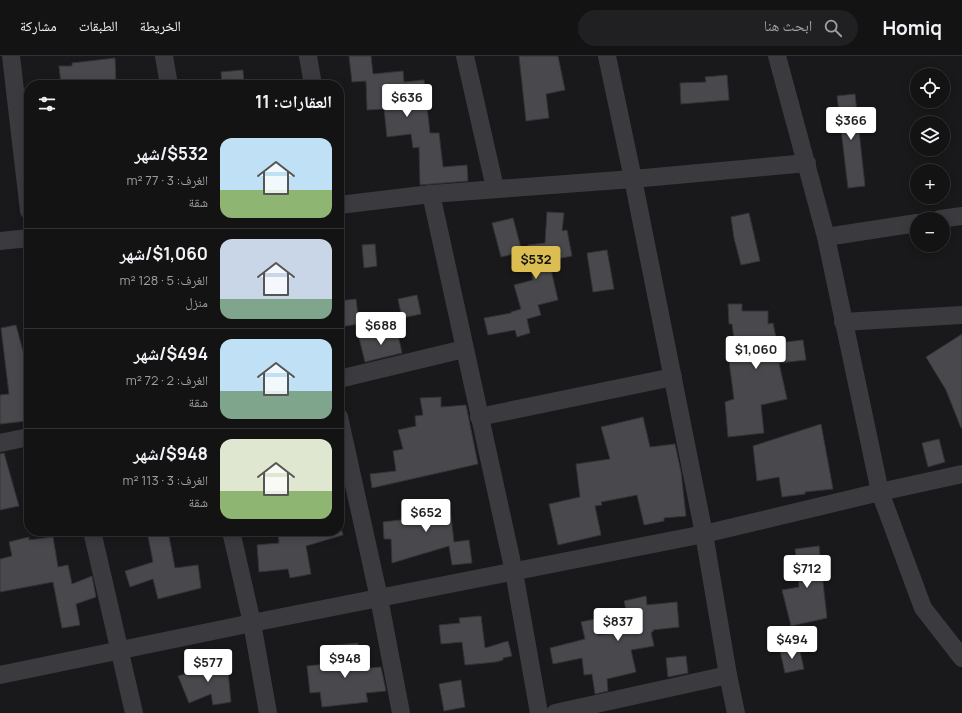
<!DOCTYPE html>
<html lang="ar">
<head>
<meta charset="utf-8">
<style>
  :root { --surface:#131314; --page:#202022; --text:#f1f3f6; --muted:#9d9ea0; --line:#323234; --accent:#dbbd51 }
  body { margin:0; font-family:Manrope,"Noto Naskh Arabic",sans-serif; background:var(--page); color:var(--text); direction:rtl; height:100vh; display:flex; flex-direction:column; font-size:15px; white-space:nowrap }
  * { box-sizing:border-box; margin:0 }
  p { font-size:13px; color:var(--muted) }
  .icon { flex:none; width:22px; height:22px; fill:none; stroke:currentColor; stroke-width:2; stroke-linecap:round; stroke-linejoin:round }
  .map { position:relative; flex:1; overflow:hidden; direction:ltr }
  .details { position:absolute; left:24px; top:24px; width:320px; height:456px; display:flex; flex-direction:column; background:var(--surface); border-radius:16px; box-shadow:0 2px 10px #0003,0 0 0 1px var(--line); direction:rtl }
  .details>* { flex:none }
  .buttons { position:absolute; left:910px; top:12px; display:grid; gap:8px }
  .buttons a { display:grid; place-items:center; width:40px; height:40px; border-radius:50%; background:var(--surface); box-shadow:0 2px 10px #0003,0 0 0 1px var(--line); font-size:20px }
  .price { position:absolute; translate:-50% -34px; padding:0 9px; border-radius:4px; background:#fff; color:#222; font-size:13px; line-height:26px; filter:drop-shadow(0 1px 2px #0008) }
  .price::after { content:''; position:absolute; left:50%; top:24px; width:12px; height:9px; margin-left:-6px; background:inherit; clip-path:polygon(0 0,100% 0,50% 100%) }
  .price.on { background:var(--accent); color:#111 }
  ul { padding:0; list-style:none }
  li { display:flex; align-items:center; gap:12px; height:100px; padding:0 12px }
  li+li { border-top:1px solid var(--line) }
  li span { display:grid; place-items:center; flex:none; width:112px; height:80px; border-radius:12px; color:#555 }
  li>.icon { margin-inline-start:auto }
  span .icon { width:48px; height:48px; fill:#fffc; stroke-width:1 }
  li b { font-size:17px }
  h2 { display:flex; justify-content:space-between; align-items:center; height:48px; padding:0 12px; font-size:17px }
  header { display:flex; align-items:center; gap:24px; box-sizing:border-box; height:56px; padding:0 20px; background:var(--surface); border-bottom:1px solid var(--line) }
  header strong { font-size:19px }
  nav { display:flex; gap:22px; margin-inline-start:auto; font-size:14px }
  .search { width:280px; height:36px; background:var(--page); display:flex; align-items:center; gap:10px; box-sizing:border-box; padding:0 14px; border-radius:22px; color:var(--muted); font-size:15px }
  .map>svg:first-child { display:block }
  .building { fill:#49494d; stroke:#343337 }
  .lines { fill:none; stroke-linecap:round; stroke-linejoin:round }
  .minor { stroke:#3b3b3f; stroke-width:18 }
</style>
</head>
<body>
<header>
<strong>Homiq</strong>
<div class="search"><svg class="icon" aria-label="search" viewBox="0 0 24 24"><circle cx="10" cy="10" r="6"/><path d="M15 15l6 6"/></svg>ابحث هنا</div>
<nav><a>الخريطة</a><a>الطبقات</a><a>مشاركة</a></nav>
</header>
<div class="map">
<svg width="962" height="657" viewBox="0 0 962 657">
  <rect width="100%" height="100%" fill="#19191b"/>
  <!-- building -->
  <g class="building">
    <path d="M349 0H371L373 18 403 15 404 26 424 24 430 77H439L443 111 467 109 468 125 420 129 419 91 413 92 411 78 387 81 384 53 367 54 366 25 352 26Z"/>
    <path d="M519 0H558L565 34 546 38 549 62 526 65Z"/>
    <path d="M115 2 116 29H61L59 10H72V7Z"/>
    <path d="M243 14 244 29H222L221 16Z"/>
    <path d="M727 19 729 44 681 48 680 27 706 26 705 21Z"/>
    <path d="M855 38 865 130 848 132 837 40Z"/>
    <path d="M547 156 564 157 562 175 567 174 572 200 551 204 552 218 558 244 538 249 541 259 527 263 530 277 517 281 515 274 488 279 484 262 511 257V256L521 253 514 229 533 224 528 189 545 187Z"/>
    <path d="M749 157 760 205 741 209 734 182 731 161Z"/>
    <path d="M513 162 522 196 501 201 492 167Z"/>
    <path d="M375 188 377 210 364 212 362 189Z"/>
    <path d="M607 194 614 233 593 236 587 197Z"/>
    <path d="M417 239 421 258 402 262 398 243Z"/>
    <path d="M356 243 359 268 339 271V245Z"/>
    <path d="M728 248H742V255H768V268L773 267 777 287 803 284 806 304 779 307 787 343 761 349 764 377 728 381 725 346 734 343 729 305 737 304 732 268H729Z"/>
    <path d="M16 269 24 299H28L29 355H26L27 365 0 368V339L9 338 1 272Z"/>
    <path d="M397 274 402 297 365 306 359 282Z"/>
    <path d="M962 278V372H961L946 334 926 301Z"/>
    <path d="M441 341V351L466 349 478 408 372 432 370 418 396 415 393 395 403 393 398 374 416 370 415 360 423 359 420 342Z"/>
    <path d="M643 361 650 391 675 388 681 416 686 460 664 462V465L644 469 637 439 601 446 602 449 595 450 601 479 558 489 549 448 580 441 576 408 610 403 601 371Z"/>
    <path d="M821 368 833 433 805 436V438L782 441 779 421 757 425 753 390Z"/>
    <path d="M939 383 945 406 928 411 922 387Z"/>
    <path d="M4 397 19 450 0 454V398Z"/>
    <path d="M449 443 454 486 469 484 472 507 452 509 449 490 392 507 391 483H384L383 466 409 463 405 447Z"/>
    <path d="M147 475H168L175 512 198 509 201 532 158 543 153 523 130 531 125 515 153 506Z"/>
    <path d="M278 475H342L343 479 306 490 311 518 290 522 288 513 259 516 257 489 279 487Z"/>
    <path d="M29 481V484L53 481 58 511 68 509 72 528 92 520 96 541 76 548 80 569 62 572 53 526 0 536V503L12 500 9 486Z"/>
    <path d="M819 490 827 562 791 570 782 534 799 531 795 493Z"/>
    <path d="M646 540 647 549 677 546 679 571 653 574V576H651L654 590 631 594 636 616 607 623 608 635 595 638 592 618 584 619 582 602 553 608 550 592 585 583 581 566 595 563 598 579 631 575 624 545Z"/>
    <path d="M481 560 485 592 508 585 512 600 503 602V604L496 606 465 609 462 586 441 588 439 569 460 567 459 562Z"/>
    <path d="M358 587 360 613 381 611 386 635 366 637 368 646 322 651 320 636 310 637 307 610 337 607 336 589Z"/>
    <path d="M799 591 804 613 785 617 780 595Z"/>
    <path d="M686 600 688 617 668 621 666 602Z"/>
    <path d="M227 606 231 646 213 649 211 638 189 647 178 620 192 616 191 612Z"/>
    <path d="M461 624 465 651 444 655 439 628Z"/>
  </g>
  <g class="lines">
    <!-- minor -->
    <g class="minor">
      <path d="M11 0 29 155"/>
      <path d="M164 0 169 29"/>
      <path d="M308 0 313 29"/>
      <path d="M465 0 495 132"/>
      <path d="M607 0 633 123 704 478 728 619 736 657"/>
      <path d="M777 0 826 181 880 436 923 552 962 602"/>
      <path d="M431 138 514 516 539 657"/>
      <path d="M339 149 431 138 633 123 807 107"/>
      <path d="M940 163 962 160"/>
      <path d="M826 181 917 167"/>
      <path d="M0 185 29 182"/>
      <path d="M843 266 962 259"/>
      <path d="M339 323 464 293"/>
      <path d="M339 361 379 542 401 657"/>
      <path d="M479 361 673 321"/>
      <path d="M0 387 29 381"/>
      <path d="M92 475 134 657"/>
      <path d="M231 475 252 567 268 657"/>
      <path d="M0 619 252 567 704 478 880 436 962 418"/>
      <path d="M555 657 728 619"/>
    </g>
  </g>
</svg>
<div class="buttons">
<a><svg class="icon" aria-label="locate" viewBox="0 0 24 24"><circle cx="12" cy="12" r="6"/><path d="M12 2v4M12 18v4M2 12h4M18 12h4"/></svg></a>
<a><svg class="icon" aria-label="layers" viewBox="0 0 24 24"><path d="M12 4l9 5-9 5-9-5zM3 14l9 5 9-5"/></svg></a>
<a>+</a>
<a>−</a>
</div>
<b class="price" style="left:407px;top:62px">$636</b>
<b class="price" style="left:851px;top:85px">$366</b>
<b class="price on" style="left:536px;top:224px">$532</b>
<b class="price" style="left:381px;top:290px">$688</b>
<b class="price" style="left:756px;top:314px">$1,060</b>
<b class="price" style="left:426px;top:477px">$652</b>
<b class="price" style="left:807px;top:533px">$712</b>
<b class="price" style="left:618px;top:586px">$837</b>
<b class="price" style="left:792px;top:604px">$494</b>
<b class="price" style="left:345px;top:623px">$948</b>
<b class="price" style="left:208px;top:627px">$577</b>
<section class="details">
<h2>العقارات: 11<svg class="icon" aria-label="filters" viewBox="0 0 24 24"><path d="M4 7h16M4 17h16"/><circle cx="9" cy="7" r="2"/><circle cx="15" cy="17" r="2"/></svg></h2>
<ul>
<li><span style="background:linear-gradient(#bfe0f5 65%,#8fb573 0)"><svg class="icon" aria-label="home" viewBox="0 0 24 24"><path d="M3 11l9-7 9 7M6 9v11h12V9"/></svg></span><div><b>$532/شهر</b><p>الغرف: 3 · 77 m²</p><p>شقة</p></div></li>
<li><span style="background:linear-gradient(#c9d6e8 75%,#7fa58c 0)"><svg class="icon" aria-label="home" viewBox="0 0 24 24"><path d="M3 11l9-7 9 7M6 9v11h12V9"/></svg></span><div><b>$1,060/شهر</b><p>الغرف: 5 · 128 m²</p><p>منزل</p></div></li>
<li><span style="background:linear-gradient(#bfe0f5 65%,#7fa58c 0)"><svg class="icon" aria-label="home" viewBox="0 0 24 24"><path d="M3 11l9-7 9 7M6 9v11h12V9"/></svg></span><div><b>$494/شهر</b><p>الغرف: 2 · 72 m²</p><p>شقة</p></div></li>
<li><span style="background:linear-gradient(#dfe7d0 65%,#8fb573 0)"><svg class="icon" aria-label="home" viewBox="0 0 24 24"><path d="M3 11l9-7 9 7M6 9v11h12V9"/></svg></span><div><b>$948/شهر</b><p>الغرف: 3 · 113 m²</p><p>شقة</p></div></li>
</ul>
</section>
</div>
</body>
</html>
